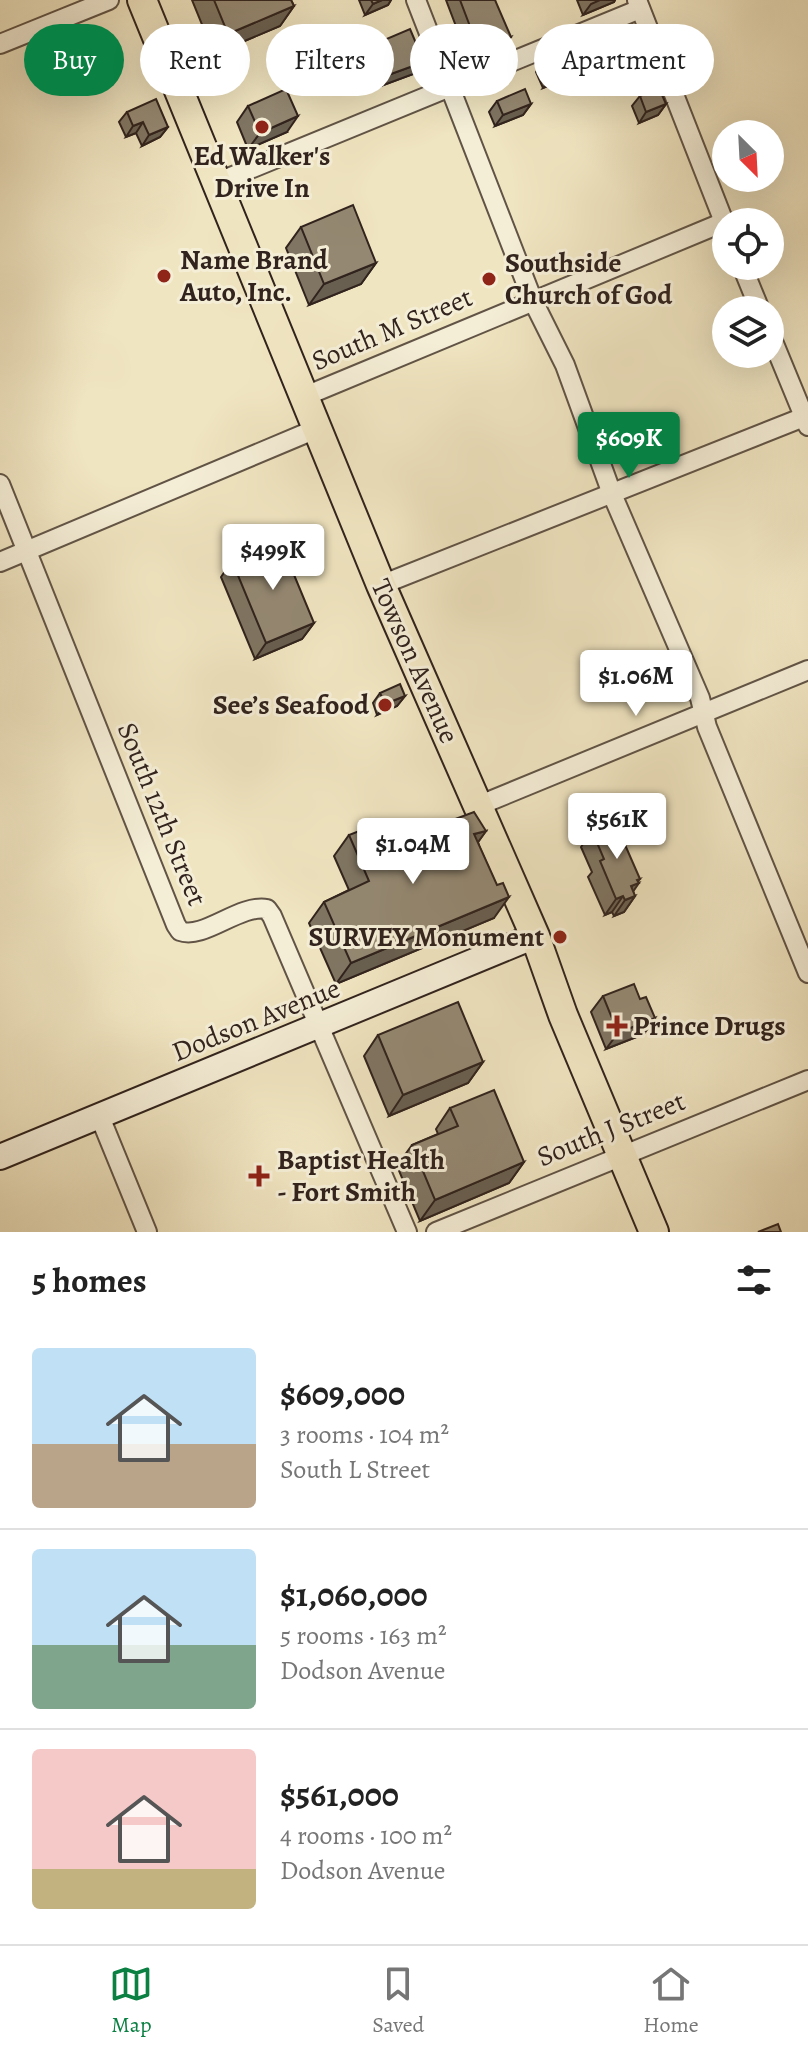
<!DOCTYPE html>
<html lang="en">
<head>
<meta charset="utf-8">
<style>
  :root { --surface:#fff; --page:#f2f2f2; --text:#222; --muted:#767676; --line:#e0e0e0; --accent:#0b8043 }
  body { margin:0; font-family:Alegreya,serif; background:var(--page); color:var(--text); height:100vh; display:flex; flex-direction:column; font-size:30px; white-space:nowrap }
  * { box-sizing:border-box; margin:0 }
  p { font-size:26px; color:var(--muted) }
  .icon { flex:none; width:44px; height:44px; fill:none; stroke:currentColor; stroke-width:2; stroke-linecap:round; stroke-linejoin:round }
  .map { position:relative; height:1232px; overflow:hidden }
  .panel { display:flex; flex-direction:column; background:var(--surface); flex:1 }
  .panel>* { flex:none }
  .top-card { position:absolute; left:24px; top:24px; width:760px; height:72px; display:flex; gap:16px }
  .needle { width:52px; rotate:156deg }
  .fabs { position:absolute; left:712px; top:120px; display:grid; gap:16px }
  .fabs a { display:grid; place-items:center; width:72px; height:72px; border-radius:50%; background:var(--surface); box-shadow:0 8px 32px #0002; font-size:40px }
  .price { position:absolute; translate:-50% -68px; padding:0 18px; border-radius:8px; background:#fff; color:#222; font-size:26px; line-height:52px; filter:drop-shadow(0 2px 4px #0008) }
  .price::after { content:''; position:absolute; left:50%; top:48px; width:24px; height:18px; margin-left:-12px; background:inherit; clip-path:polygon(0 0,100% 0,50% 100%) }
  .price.on { background:var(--accent); color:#fff }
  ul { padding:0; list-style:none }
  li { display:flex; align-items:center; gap:24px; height:200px; padding:0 32px }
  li+li { border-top:2px solid var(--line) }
  li span { display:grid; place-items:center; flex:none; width:224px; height:160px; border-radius:8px; color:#555 }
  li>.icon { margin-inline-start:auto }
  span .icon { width:96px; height:96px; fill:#fffc; stroke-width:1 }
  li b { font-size:34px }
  h2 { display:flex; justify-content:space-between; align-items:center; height:96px; padding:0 32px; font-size:34px }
  .pill { padding:0 28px; border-radius:36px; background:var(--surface); box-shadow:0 8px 32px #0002; font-size:28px; line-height:72px }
  .pill.on { background:var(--accent); color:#fff }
  .tab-bar { display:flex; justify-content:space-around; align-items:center; height:112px; border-top:2px solid var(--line); background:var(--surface); font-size:22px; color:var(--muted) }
  .tab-bar a { display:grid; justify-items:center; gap:4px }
  .tab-bar .on { color:var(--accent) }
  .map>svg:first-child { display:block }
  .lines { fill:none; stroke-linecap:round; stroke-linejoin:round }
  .street-casing { stroke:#615446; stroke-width:22 }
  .secondary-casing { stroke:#31231d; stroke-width:28 }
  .primary-casing { stroke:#31231d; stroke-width:32 }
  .street { stroke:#f5eed7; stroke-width:18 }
  .secondary { stroke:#f5eed7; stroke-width:24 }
  .primary { stroke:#f0e5c1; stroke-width:28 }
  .wall { fill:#7f7562; stroke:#31231d; stroke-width:2 }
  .shaded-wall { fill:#685f50; stroke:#31231d; stroke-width:2 }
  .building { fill:#948872; stroke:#31231d; stroke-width:2 }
  .poi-dot { fill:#8f2418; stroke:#f5eed7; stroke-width:3 }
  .labels { text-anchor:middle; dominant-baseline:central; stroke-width:6; stroke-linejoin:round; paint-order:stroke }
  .poi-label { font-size:28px; font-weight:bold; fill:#31231d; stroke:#f5eed7; text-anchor:start }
  .street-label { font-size:28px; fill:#31231d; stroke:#f5eed7 }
</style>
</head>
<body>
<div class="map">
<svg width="808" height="1232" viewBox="0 0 808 1232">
  <rect width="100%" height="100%" fill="#f0e5c1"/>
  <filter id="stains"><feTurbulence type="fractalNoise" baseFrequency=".0025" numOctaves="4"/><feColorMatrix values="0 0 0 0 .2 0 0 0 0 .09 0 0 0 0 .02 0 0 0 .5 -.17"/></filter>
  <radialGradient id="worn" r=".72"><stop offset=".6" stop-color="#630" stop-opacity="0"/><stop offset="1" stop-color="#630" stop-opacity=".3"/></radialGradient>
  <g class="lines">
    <!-- street casing -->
    <g class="street-casing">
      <g id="street">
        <path d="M416 0 533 301 565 365 612 494 700 698 707 727 808 973"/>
        <path d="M637 0 726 227"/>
        <path d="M0 44 109 0"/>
        <path d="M216 183 640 9"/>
        <path d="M742 266 760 310"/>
        <path d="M770 334 808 426"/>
        <path d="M303 397 724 222"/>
        <path d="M0 484 176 925 180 931C204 940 239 904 267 909L272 916 407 1232"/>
        <path d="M0 562 316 429"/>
        <path d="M381 585 804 417"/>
        <path d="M480 805 808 670"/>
        <path d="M100 1117 147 1232"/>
        <path d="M436 1232 808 1080"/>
      </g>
    </g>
    <!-- secondary casing -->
    <g class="secondary-casing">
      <path id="secondary" d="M0 1157 535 936"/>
    </g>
    <!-- primary casing -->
    <g class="primary-casing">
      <path id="primary" d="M142 0 381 585 535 936 563 1015 654 1232"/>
    </g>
    <!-- street -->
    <use href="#street" class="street"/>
    <!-- secondary -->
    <use href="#secondary" class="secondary"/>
    <!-- primary -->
    <use href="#primary" class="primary"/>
  </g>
  <!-- wall -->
  <g class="wall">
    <path d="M192 0H291L294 6 280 26 214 54Z"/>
    <path d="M359 0H391L388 5 365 15Z"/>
    <path d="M446 0H495L502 50 470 63Z"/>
    <path d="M577 0H615L614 2 583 15Z"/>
    <path d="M353 41 375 44 416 73 362 93 345 51Z"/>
    <path d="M600 45 640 53 600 72 593 56Z"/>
    <path d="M543 61 568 70 560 81 543 88 536 72Z"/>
    <path d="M640 96 666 104 658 115 639 123 632 106Z"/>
    <path d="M497 101 531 104 523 115 495 126 489 112Z"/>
    <path d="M248 106 287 132 248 149 237 122Z"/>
    <path d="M127 112 168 127 160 137 142 146 136 133 126 137 119 122Z"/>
    <path d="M301 227 376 263 361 284 309 305 286 248Z"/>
    <path d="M232 561 314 623 302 639 255 659 221 577Z"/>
    <path d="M380 693 405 696 397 706 377 715 373 703Z"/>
    <path d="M486 831 478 842 494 918 336 984 309 923 324 902 349 890 334 856 349 835 386 845Z"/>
    <path d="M592 831 638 882 633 891 635 896 624 912 614 916 612 912 605 915 588 877 592 872 581 847Z"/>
    <path d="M603 996 640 999 644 1034 606 1049 591 1012Z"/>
    <path d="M378 1035 483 1062 468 1083 389 1116 364 1056Z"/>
    <path d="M450 1108 524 1162 509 1183 420 1221 397 1166 412 1145 438 1134 436 1129Z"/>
  </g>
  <!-- shaded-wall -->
  <g class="shaded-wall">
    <path d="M382 0H391L388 5 365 15 373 4Z"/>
    <path d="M600 0H615L614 2 583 15 591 4Z"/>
    <path d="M294 6 280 26 214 54 228 34Z"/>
    <path d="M511 37 502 50 470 63 479 50Z"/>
    <path d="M648 43 640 53 600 72 608 62Z"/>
    <path d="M424 62 416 73 362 93 369 82Z"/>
    <path d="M568 70 560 81 543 88 550 78Z"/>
    <path d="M531 104 523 115 495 126 503 115Z"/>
    <path d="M666 104 658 115 639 123 646 112Z"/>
    <path d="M298 116 287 132 248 149 260 133Z"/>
    <path d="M143 122 136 133 126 137 133 126Z"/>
    <path d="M168 127 160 137 142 146 149 135Z"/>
    <path d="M376 263 361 284 309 305 324 284Z"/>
    <path d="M314 623 302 639 255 659 266 643Z"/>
    <path d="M405 696 397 706 377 715 385 704Z"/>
    <path d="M486 831 471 852 474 834Z"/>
    <path d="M640 879 636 884 639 883 628 899 635 896 624 912 614 916 625 900 624 897 637 880Z"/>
    <path d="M623 896 612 912 605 915 616 899Z"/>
    <path d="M509 897 494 918 336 984 351 963Z"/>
    <path d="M655 1018 644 1034 606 1049 618 1033Z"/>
    <path d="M483 1062 468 1083 389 1116 403 1095Z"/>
    <path d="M524 1162 509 1183 420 1221 435 1200Z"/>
  </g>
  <!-- building -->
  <g class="building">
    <path d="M214 0H291L294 6 228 34Z"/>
    <path d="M371 0H382L373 4Z"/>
    <path d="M460 0H495L511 37 479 50Z"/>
    <path d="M640 26 648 43 608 62 600 45Z"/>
    <path d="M410 29 424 62 369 82 353 41 370 33 375 44Z"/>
    <path d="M561 54 568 70 550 78 543 61Z"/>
    <path d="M659 88 666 104 646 112 640 96Z"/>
    <path d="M286 89 298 116 260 133 248 106Z"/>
    <path d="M525 89 531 104 503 115 497 101Z"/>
    <path d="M156 99 168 127 149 135 143 122 133 126 127 112Z"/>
    <path d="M353 205 376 263 324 284 301 227Z"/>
    <path d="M280 541 314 623 266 643 232 561Z"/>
    <path d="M400 684 405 696 385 704 380 693Z"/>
    <path d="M474 812 486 831 474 834 497 885 503 883 509 897 351 963 324 902 369 881 349 835 377 824 386 845Z"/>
    <path d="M615 822 640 879 637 880 639 883 631 886 635 896 625 900 623 896 616 899 600 861 604 859 592 831Z"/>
    <path d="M634 984 640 999 646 997 655 1018 618 1033 603 996Z"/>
    <path d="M458 1002 483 1062 403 1095 378 1035Z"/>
    <path d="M494 1090 524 1162 435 1200 412 1145 458 1126 450 1108Z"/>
    <path d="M778 1224 781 1232H758Z"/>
  </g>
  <!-- markers -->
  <g class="poi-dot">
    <circle cx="262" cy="127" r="8"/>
    <circle cx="164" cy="276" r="8"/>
    <circle cx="489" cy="279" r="8"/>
    <circle cx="385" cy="705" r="8"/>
    <circle cx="560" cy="937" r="8"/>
    <path d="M613 1014h8v8h8v8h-8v8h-8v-8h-8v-8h8z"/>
    <path d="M255 1164h8v8h8v8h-8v8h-8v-8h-8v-8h8z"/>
  </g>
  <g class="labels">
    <!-- poi labels -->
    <g class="poi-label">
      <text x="262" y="156" text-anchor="middle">Ed Walker's<tspan x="262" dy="32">Drive In</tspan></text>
      <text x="180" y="260">Name Brand<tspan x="180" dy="32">Auto, Inc.</tspan></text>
      <text x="505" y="263">Southside<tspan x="505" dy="32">Church of God</tspan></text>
      <text x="369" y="705" text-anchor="end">See’s Seafood</text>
      <text x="544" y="937" text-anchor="end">SURVEY Monument</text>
      <text x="633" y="1026">Prince Drugs</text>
      <text x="277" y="1160">Baptist Health<tspan x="277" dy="32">- Fort Smith</tspan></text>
    </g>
    <!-- street labels -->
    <g class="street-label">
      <text transform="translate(392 329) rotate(-23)">South M Street</text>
      <text transform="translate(415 661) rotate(66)">Towson Avenue</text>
      <text transform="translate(162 814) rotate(68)">South 12th Street</text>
      <text transform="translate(256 1020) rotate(-22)">Dodson Avenue</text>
      <text transform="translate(611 1129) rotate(-22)">South J Street</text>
    </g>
  </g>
  <rect width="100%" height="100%" filter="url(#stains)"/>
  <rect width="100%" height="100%" fill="url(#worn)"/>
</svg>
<div class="fabs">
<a><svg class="needle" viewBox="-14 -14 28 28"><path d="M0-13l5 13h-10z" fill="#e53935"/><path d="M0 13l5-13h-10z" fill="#767676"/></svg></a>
<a><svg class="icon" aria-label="locate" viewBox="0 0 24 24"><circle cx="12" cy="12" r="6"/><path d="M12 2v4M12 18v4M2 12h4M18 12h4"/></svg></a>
<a><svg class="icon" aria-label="layers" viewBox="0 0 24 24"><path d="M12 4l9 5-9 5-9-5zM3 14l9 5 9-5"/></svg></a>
</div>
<b class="price on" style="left:629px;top:480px">$609K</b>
<b class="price" style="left:273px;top:592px">$499K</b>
<b class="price" style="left:636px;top:718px">$1.06M</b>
<b class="price" style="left:617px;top:861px">$561K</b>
<b class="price" style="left:413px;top:886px">$1.04M</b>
<div class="top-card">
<a class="pill on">Buy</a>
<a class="pill">Rent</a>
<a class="pill">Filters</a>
<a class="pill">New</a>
<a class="pill">Apartment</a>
</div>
</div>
<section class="panel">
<h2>5 homes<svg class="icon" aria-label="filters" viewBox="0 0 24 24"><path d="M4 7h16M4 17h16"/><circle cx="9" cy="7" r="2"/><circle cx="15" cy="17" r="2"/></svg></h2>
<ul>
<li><span style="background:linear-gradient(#bfe0f5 60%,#b9a48a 0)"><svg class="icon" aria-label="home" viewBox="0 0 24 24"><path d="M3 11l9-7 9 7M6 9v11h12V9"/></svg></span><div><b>$609,000</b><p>3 rooms · 104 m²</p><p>South L Street</p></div></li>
<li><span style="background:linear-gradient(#bfe0f5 60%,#7fa58c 0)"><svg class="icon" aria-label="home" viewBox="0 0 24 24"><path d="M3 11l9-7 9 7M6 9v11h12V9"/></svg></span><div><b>$1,060,000</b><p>5 rooms · 163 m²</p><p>Dodson Avenue</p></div></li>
<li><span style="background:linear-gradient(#f6c9c9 75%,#c2b280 0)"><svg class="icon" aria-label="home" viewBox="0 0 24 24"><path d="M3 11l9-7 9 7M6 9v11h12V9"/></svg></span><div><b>$561,000</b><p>4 rooms · 100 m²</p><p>Dodson Avenue</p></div></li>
</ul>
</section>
<nav class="tab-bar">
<a class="on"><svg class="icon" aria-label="map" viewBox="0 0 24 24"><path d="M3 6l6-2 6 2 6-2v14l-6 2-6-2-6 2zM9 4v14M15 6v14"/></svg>Map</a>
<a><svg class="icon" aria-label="saved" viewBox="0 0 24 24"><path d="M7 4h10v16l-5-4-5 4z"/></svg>Saved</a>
<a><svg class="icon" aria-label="home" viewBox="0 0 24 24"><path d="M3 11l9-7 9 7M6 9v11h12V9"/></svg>Home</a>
</nav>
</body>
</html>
